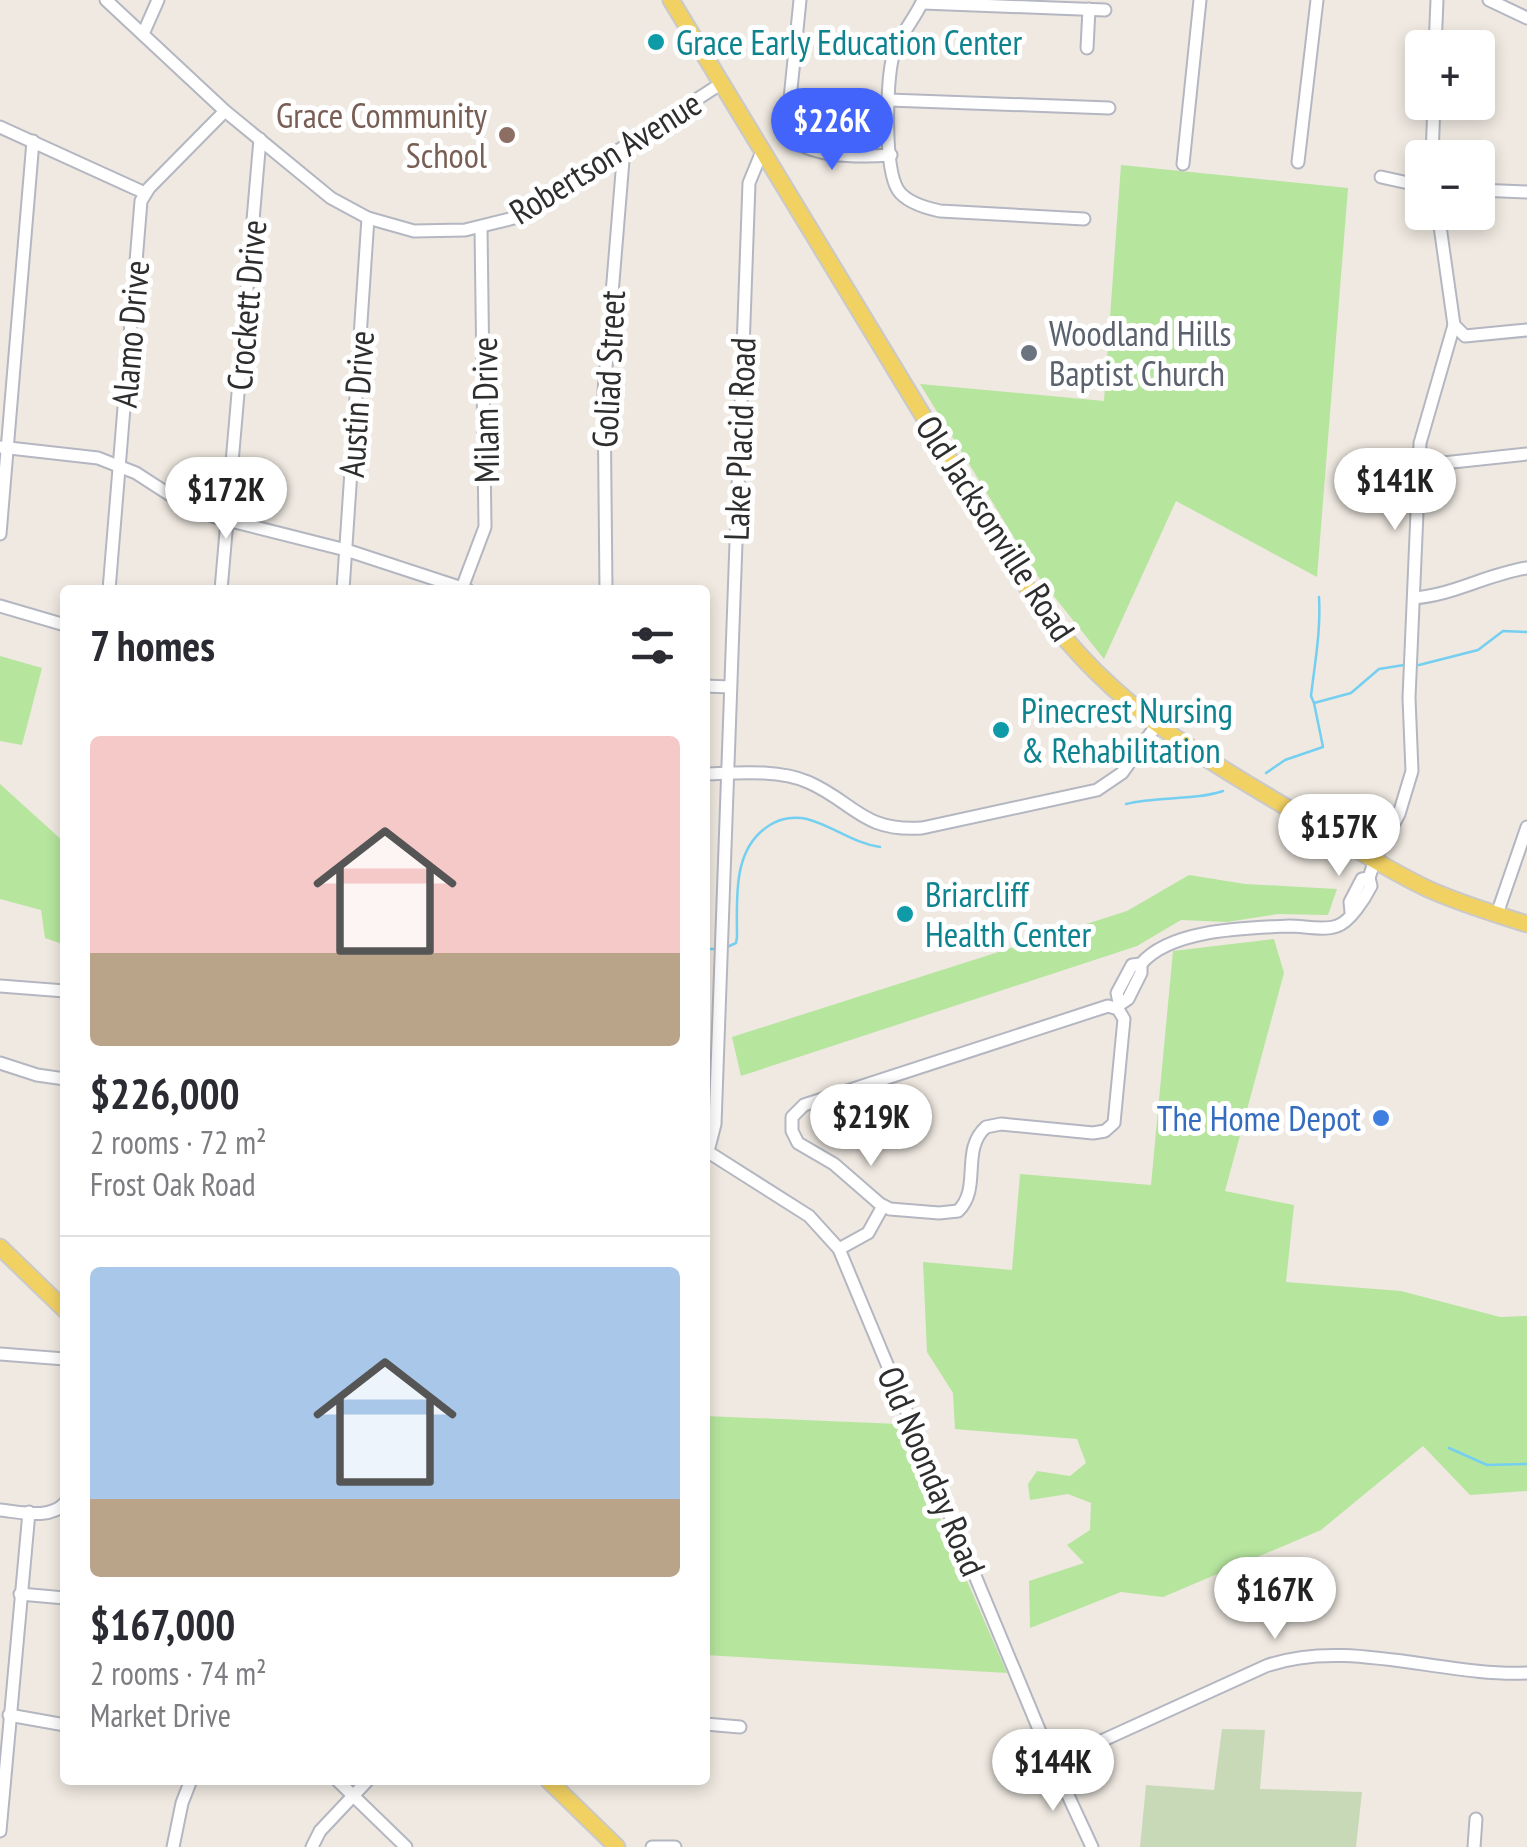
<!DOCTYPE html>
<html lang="en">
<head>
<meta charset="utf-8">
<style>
  :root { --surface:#fff; --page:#f7f7f7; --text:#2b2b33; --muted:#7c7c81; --line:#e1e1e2; --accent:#4264fb }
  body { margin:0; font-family:"PT Sans Narrow",sans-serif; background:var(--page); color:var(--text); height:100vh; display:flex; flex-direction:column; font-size:38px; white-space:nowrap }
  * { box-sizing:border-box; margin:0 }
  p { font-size:32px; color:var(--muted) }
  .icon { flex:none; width:55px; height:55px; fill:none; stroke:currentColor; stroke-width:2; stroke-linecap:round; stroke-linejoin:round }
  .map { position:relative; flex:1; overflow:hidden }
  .drawer { position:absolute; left:60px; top:585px; width:650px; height:1200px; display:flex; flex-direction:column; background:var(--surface); border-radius:10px; box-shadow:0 5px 15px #0003 }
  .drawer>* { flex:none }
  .tools { position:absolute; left:1405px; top:30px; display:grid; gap:20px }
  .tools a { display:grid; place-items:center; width:90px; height:90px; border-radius:10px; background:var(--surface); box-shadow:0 5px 15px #0003; font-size:50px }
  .price { position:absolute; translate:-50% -85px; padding:0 22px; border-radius:35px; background:#fff; color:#222; font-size:32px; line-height:65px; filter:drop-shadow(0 2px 5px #0008) }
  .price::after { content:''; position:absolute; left:50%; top:60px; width:30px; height:22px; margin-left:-15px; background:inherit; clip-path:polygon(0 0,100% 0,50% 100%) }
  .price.on { background:var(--accent); color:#fff }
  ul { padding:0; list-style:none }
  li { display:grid; align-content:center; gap:20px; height:530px; padding:0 30px }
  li+li { border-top:2px solid var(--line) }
  li span { display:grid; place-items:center; height:310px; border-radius:10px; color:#555 }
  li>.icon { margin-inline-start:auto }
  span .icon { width:180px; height:180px; fill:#fffc; stroke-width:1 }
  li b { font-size:42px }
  h2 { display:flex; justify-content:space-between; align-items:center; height:120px; padding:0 30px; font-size:42px }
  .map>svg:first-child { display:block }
  .green { fill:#b6e59e }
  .cemetery { fill:#c8d9b8 }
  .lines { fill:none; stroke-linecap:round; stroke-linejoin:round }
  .stream { stroke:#75cff0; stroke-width:2.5 }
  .minor-casing { stroke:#b4b7c1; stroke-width:15 }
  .major-casing { stroke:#c9c9c9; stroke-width:19 }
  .minor { stroke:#fff; stroke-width:11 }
  .major { stroke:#f2d163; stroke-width:15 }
  .culture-dot { fill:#0f9aa8; stroke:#fff; stroke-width:4 }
  .education-dot { fill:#8d6e63; stroke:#fff; stroke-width:4 }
  .worship-dot { fill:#6b7280; stroke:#fff; stroke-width:4 }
  .shop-dot { fill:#3f7fe0; stroke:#fff; stroke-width:4 }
  .labels { text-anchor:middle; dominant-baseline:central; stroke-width:10; stroke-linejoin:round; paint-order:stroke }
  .culture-label { font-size:35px; fill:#0d838f; stroke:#fff; text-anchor:start }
  .education-label { font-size:35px; fill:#785e54; stroke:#fff; text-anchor:end }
  .street-label { font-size:35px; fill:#2e2e2e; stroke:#fff }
  .worship-label { font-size:35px; fill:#5b616d; stroke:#fff; text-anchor:start }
  .shop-label { font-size:35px; fill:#366cbe; stroke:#fff; text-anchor:end }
</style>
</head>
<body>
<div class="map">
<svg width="1527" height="1847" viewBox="0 0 1527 1847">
  <rect width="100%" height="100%" fill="#efe9e1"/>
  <!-- green -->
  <g class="green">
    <path d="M1121 165 1348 188 1317 577 1176 501 1104 659 1037 575 920 384 1104 401Z"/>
    <path d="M0 656 42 668 22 745 0 741Z"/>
    <path d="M0 784 65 843V945L45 938 41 910 0 899Z"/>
    <path d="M1189 875 1245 884 1337 889 1328 915 1278 914 1227 922 1181 920 1137 946 741 1076 732 1037 1127 911Z"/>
    <path d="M1274 939 1284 973 1225 1191 1294 1205 1286 1282 1401 1291 1500 1317 1527 1316V1491L1470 1495 1423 1446 1321 1530 1163 1597 1121 1592 1030 1628 1029 1581 1084 1563 1067 1545 1090 1530 1091 1503 1068 1494 1030 1500 1028 1484 1037 1471 1070 1476 1086 1463 1077 1439 955 1429 953 1393 927 1352 923 1262 1012 1270 1020 1174 1151 1185 1173 951Z"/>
    <path d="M705 1416 899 1424 1007 1673 705 1655Z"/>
  </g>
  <!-- cemetery -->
  <path class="cemetery" d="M1222 1729 1265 1730 1260 1789 1362 1792 1356 1847H1140L1146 1785 1214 1790Z"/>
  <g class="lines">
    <!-- stream -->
    <g class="stream">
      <path d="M1419 665 1478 650 1503 631 1527 632"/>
      <path d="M1314 703 1311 696C1315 662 1321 630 1319 597"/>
      <path d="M1266 773 1285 760 1323 747 1314 703 1351 693 1379 669 1404 665"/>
      <path d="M1126 804C1158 796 1192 801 1223 791"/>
      <path d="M727 947 736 943 737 937C737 898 732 848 770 825 781 818 795 816 807 819 833 826 853 843 880 847"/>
      <path d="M705 949H714"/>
      <path d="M1449 1448 1487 1465 1527 1464"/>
    </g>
    <!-- minor casing -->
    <g class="minor-casing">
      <g id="minor">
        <path d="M106 0 225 111 331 198 368 218 414 231 465 230 514 218 722 83"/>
        <path d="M800 0 787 129C796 159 863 157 891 155"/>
        <path d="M923 0C915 19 899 35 893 56 886 81 884 168 898 190 906 202 926 208 940 211L1084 219"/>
        <path d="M1489 0 1527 18"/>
        <path d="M923 3 1105 10"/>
        <path d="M143 34 158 0"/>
        <path d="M1087 48 1089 9"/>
        <path d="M1435 48 1437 0"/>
        <path d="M889 100 1109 108"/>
        <path d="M0 127 145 193"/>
        <path d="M1432 158 1434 102"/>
        <path d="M1298 162 1317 0"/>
        <path d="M1183 164 1200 0"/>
        <path d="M1381 177 1422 186"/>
        <path d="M1478 190 1527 192"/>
        <path d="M1454 325 1465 336 1527 330"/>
        <path d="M0 447 98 458 136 473 184 504 215 517 346 550 468 590"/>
        <path d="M1419 462 1443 463 1527 454"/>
        <path d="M0 534 33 141"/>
        <path d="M462 588 485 527 481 228"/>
        <path d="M109 590 141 201 149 188 225 111"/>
        <path d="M221 590 260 139"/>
        <path d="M343 590 368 218"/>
        <path d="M606 590 604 391 624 148"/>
        <path d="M1414 598C1454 595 1487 574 1527 568"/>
        <path d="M0 606 65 625"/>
        <path d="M705 686 730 687"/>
        <path d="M705 774C736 773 778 769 808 782 854 802 862 832 922 828L1097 790 1122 773 1156 726"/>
        <path d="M1351 912 1350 902 1362 879 1369 878"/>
        <path d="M1497 914 1527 827"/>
        <path d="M1141 964C1170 929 1246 928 1289 926 1304 926 1323 931 1337 926 1350 922 1365 898 1371 886L1369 878 1375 859 1399 814 1412 771 1409 698 1420 443 1454 325 1438 212"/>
        <path d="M0 986 65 991"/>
        <path d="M1108 1006 1118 1009 1124 1019 1114 1123 1105 1131 1093 1133 1001 1124 986 1127C960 1150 982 1188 958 1211L939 1213 890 1209 880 1204 834 1164 798 1143 792 1131V1117L804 1105Z"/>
        <path d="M1116 1007 1128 999 1141 973V964L1132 965 1117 993 1119 1002"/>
        <path d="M0 1063 37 1075 65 1079"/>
        <path d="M705 1150 809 1216 839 1249 1053 1763 1092 1847"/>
        <path d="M708 1151 715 1124 749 183 763 149"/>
        <path d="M839 1249 868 1233 883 1206"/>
        <path d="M0 1354 65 1359"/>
        <path d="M0 1510C21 1512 50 1520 65 1503"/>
        <path d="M20 1594 65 1598"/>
        <path d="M9 1715 65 1725"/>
        <path d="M705 1724 740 1727"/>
        <path d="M1053 1763 1266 1666C1346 1637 1444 1677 1527 1673"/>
        <path d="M337 1780 406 1847"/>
        <path d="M0 1831 29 1512"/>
        <path d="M173 1847 182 1803 191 1780"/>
        <path d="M312 1847 320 1831 368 1780"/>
        <path d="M652 1847H675"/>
        <path d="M1474 1847 1476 1819"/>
      </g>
    </g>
    <!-- major casing -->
    <g class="major-casing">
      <g id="major">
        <path d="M671 0 1030 592C1099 695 1182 745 1286 807 1332 834 1378 865 1426 888 1458 903 1493 913 1527 924"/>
        <path d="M0 1247 65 1310"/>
        <path d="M548 1780 617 1847"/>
      </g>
    </g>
    <!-- minor -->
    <use href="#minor" class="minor"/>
    <!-- major -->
    <use href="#major" class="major"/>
  </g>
  <!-- markers -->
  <g class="culture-dot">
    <circle cx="656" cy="42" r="10"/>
    <circle cx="1001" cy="730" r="10"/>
    <circle cx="905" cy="914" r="10"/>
  </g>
  <circle class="education-dot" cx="507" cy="135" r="10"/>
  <circle class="worship-dot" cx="1029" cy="353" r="10"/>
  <circle class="shop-dot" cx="1381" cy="1118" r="10"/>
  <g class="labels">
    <!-- culture labels -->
    <g class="culture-label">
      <text x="676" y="42">Grace Early Education Center</text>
      <text x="1021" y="710">Pinecrest Nursing<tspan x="1021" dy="40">&amp; Rehabilitation</tspan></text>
      <text x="925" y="894">Briarcliff<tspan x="925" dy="40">Health Center</tspan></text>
    </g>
    <!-- education labels -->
    <g class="education-label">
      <text x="487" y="115">Grace Community<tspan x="487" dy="40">School</tspan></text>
    </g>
    <!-- street labels -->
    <g class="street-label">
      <text transform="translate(605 157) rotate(-32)">Robertson Avenue</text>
      <text transform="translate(246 305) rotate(-85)">Crockett Drive</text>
      <text transform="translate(130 334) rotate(-85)">Alamo Drive</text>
      <text transform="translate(608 369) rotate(-87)">Goliad Street</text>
      <text transform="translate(356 404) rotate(-86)">Austin Drive</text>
      <text transform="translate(485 410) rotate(-91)">Milam Drive</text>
      <text transform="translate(739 439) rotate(-88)">Lake Placid Road</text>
      <text transform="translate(996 528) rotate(57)">Old Jacksonville Road</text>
      <text transform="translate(932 1471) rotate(67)">Old Noonday Road</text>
    </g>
    <!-- worship labels -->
    <g class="worship-label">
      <text x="1049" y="333">Woodland Hills<tspan x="1049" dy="40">Baptist Church</tspan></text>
    </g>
    <!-- shop labels -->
    <g class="shop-label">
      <text x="1361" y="1118">The Home Depot</text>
    </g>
  </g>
</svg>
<div class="tools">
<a>+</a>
<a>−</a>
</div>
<b class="price on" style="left:832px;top:173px">$226K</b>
<b class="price" style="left:1395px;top:533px">$141K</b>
<b class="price" style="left:226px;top:542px">$172K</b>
<b class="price" style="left:1339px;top:879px">$157K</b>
<b class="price" style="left:871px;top:1169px">$219K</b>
<b class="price" style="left:1275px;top:1642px">$167K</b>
<b class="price" style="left:1053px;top:1814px">$144K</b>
<section class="drawer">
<h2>7 homes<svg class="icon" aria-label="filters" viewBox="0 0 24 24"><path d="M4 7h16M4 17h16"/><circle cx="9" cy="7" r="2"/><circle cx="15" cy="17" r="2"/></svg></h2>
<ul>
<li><span style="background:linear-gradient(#f6c9c9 70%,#b9a48a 0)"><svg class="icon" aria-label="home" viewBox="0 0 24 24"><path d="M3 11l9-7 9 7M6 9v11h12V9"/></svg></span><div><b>$226,000</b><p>2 rooms · 72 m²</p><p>Frost Oak Road</p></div></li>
<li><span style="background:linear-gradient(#a9c7e8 75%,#b9a48a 0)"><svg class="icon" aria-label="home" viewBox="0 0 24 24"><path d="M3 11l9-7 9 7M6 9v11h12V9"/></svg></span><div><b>$167,000</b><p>2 rooms · 74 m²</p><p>Market Drive</p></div></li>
</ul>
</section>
</div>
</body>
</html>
